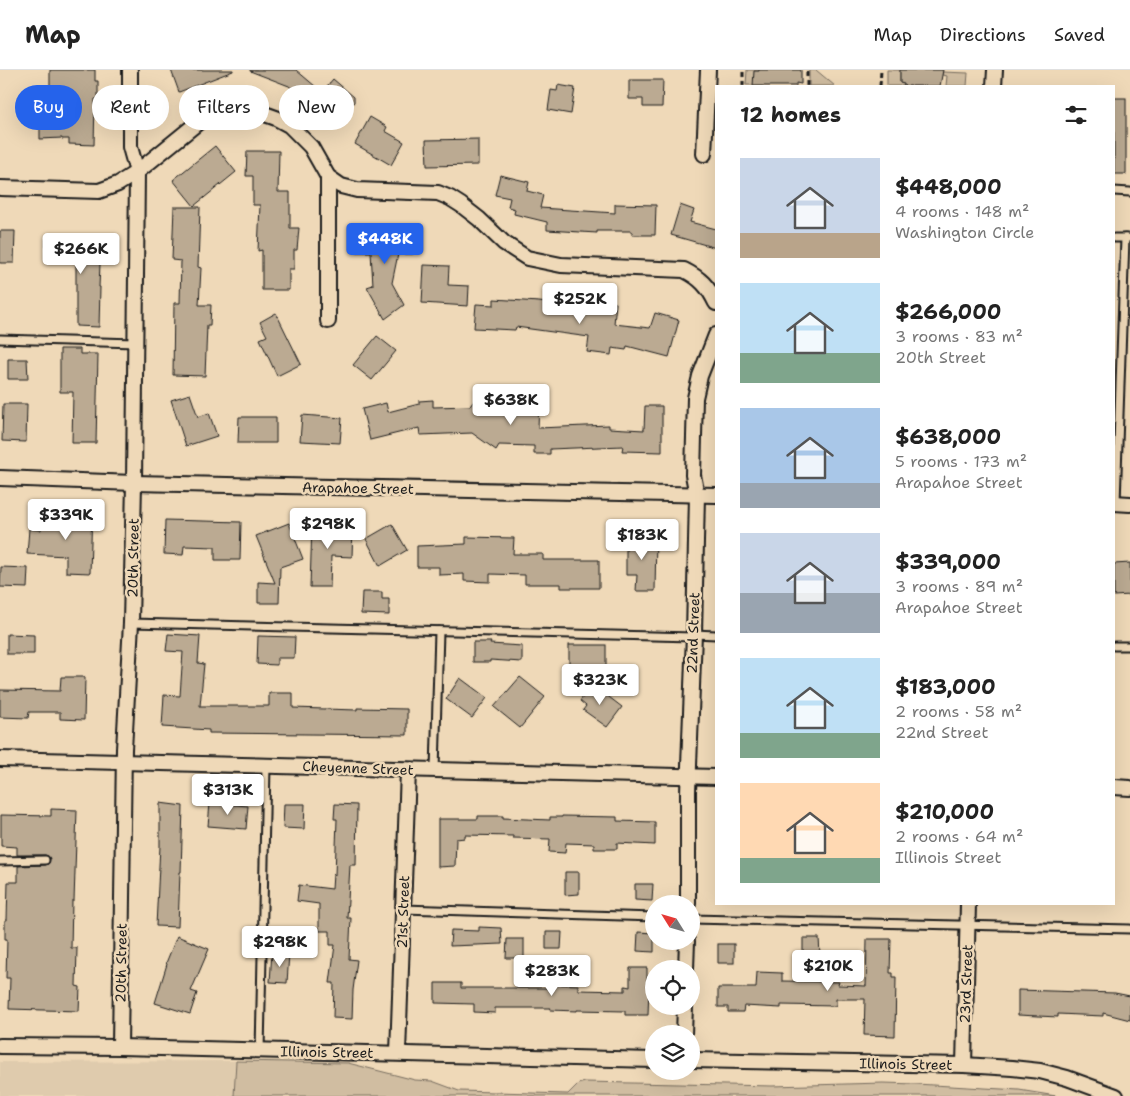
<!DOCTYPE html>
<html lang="en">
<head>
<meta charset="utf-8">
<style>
  :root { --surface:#fff; --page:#f6f6f6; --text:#222; --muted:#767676; --line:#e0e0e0; --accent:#2563eb }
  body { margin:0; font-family:"Shantell Sans",sans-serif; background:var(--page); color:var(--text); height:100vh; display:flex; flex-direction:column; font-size:19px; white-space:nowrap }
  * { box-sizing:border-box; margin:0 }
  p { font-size:16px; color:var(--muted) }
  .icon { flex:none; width:28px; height:28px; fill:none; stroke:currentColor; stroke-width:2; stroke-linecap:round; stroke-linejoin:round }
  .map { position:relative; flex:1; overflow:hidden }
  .details { position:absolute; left:715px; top:15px; width:400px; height:820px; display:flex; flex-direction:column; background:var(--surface); border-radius:0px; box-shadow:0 5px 20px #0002 }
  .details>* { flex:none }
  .guide { position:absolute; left:15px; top:15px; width:475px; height:45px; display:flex; gap:10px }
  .needle { width:32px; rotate:307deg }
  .buttons { position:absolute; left:645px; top:825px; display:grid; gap:10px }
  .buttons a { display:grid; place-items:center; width:55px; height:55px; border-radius:50%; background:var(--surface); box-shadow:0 5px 20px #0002; font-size:25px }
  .price { position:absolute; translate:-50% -42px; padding:0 11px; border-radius:5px; background:#fff; color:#222; font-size:16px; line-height:32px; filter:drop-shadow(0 1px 2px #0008) }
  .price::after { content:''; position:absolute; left:50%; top:30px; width:15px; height:11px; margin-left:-8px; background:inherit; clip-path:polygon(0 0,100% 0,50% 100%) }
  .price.active { background:var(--accent); color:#fff }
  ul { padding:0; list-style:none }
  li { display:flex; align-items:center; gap:15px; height:125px; padding:0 25px }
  li span { display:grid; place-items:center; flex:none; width:140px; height:100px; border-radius:0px; color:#555 }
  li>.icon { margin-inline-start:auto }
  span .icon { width:60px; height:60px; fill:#fffc; stroke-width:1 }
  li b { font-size:21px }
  h2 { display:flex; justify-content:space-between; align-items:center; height:60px; padding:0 25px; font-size:21px }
  .chip { padding:0 18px; border-radius:22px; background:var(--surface); box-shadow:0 5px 20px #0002; font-size:18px; line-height:45px }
  .chip.active { background:var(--accent); color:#fff }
  header { display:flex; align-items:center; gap:30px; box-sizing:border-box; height:70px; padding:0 25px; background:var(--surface); border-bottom:1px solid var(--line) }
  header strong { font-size:24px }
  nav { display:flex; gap:28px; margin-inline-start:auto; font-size:18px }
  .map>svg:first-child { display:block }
  .built { fill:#dfcbad }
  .green { fill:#d0bda1; stroke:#766c5e }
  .building { fill:#bbaa92; stroke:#1c1c1c }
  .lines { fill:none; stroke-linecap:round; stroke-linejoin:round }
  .lane-casing { stroke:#1c1c1c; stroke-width:11 }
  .street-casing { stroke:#1c1c1c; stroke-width:18 }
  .path { stroke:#1c1c1c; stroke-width:3; stroke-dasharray:5 4; stroke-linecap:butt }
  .lane { stroke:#efd9b8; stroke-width:7 }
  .street { stroke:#efd9b8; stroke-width:14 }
  .labels { text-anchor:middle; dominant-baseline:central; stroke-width:5; stroke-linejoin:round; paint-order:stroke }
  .street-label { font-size:14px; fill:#1c1c1c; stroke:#efd9b8 }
</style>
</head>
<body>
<header>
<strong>Map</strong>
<nav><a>Map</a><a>Directions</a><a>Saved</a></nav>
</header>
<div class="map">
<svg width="1130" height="1026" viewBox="0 0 1130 1026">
  <rect width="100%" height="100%" fill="#efd9b8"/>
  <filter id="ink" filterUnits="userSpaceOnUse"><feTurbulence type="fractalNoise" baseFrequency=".02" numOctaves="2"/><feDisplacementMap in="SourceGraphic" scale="10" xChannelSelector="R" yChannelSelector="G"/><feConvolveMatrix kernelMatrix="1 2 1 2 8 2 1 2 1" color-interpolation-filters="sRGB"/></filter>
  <g filter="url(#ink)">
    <!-- built -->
    <path class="built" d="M236 991 234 1026H0V992Z"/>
    <!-- green -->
    <g class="green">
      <path d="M747 0H759L753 15H746Z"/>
      <path d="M809 0H816L835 16H809Z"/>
      <path d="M887 0H900V13L904 14V16H887Z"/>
      <path d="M942 2 968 3 967 16H946L947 6 942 5Z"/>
      <path d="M236 991 348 993 415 1010 432 1011 459 1021 568 1024 578 1014 585 1012 772 1016 883 1013 916 1014 1019 1020 1056 1026H234Z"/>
    </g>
    <!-- building -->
    <g class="building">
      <path d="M50 0H95V11H98V29H95L94 75 69 74V69H62V68L40 69V45H50Z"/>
      <path d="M171 0H233V1L179 22Z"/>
      <path d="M250 0H296L322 22 333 9 354 27V32L338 51 316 32 312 36 289 16 250 1Z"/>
      <path d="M759 0H801V14L796 13V16H753L754 1H759Z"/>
      <path d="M900 0H943L940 16H904V14L900 13Z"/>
      <path d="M629 10H663L662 37H643V29H629Z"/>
      <path d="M558 15 575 18 571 44 548 40 551 20 557 21Z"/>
      <rect x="1114" y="28" width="12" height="76"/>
      <path d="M370 47 387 57 385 61 404 72 391 95 355 74Z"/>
      <path d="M478 69V95L427 96 426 70Z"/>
      <path d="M215 76 236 102 194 136 173 110Z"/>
      <path d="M247 81H279L278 122H290V158H299L297 180H294V199H289V220H262V180L258 181 260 135H253V106H246Z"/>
      <path d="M500 105 529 112 527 121 543 125 540 138 615 143V134L656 135 655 165H632V161H597V163L547 160V152L514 144 515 139 508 137 510 128 495 125Z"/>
      <path d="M680 135 694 140 690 152 716 159V178L671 165Z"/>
      <path d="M174 137H200L198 197 201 198 199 235H211L210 255H207L205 306 173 305 174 233H180L181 191 172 190Z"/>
      <path d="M0 161H15L14 193H0Z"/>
      <path d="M358 161 414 163 413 184H398L392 213 404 235 385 249 367 217 373 215 371 182H357Z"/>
      <path d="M46 169 101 171 99 217H100L99 257 76 256V192L45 191Z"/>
      <path d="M424 195 449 196 448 215 469 216 468 236 422 233Z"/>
      <path d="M494 229 539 232 593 239 594 230 616 233 614 254 650 258 655 243 679 250 669 287 627 276 626 280 612 278 611 285 587 282 589 267 516 257 515 260 474 258 476 234 494 235Z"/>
      <path d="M276 243 301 294 277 306 260 269 267 266 260 252Z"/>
      <path d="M377 266 396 281 372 310 353 295Z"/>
      <path d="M60 279H80V284H98L96 373H72L73 322H60Z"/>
      <path d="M8 289H27L28 309H8Z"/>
      <path d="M481 322 514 346V330L539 331 538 358 609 355V358L644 360 645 336H662V382L622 381 623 376 550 379V384H534V376L499 375 496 380 472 363 420 365 419 358 370 370 362 339 386 333 388 342 419 334V331L433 330V337L470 336Z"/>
      <path d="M190 324 198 347 209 343 217 366 186 376 171 330Z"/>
      <path d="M3 334H27L26 372 2 371Z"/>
      <path d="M302 345 342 348 340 373 300 371Z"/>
      <path d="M239 347H276V373H238Z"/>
      <path d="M68 440 92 441 90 503 66 502V486L27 484 29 459 41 460V455L67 457Z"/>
      <path d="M165 450 241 452 240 490H215V477L184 476 183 485 164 484Z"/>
      <path d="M289 453 303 489 280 497 279 533H258V512L275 513 256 466Z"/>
      <path d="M312 454 353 455 352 487 331 486 330 517H310Z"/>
      <path d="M392 454 407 480 380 496 366 469Z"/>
      <path d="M626 466 656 467 655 521H636L637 505H626Z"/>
      <path d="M466 467 514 468 513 484H543V490H599V518H561V514H525V505L490 504V512L464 511V504L439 505V497H417V476L466 474Z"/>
      <path d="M1130 493V525L1114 526V494Z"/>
      <path d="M1 497 28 498 27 518 0 517Z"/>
      <path d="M362 522H382V529H389V545L361 544Z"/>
      <path d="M7 564 34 565V584H7Z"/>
      <path d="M168 564 200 566 198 593 204 594 200 636H269V623H293V638L357 640V638L407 639V665L209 663V660L162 657 164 625 180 626 183 582 166 581Z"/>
      <path d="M258 566 295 567 294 588H277V595L257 594Z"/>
      <path d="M473 572H491L490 574 522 576V592L490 590V592H473Z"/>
      <rect x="569" y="575" width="37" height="23"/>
      <path d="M61 607H85L84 650 60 649V642H29L28 648 0 647V620L60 621Z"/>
      <path d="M520 607 545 627 520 658 494 637Z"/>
      <path d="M460 608 487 628 472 648 446 629Z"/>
      <path d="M592 614 622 637 607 657 583 640 586 636 580 631Z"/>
      <path d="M160 733 183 736 181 802H180L178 857 156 856 160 776Z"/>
      <path d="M210 733 248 736 246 759 208 756Z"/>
      <path d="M284 734H305L304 759 283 758Z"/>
      <path d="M335 734 357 735 356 795H350L347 848H351L349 889 357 890 353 920 352 949 333 948 334 913H330L335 875H330V861H319V834L297 831 299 815 332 819 333 804 335 805 337 749H334Z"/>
      <path d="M51 739 77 740 74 831H72L71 878H77L76 916 80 917 79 941 9 939 10 908H6L7 869H5V850H7L8 812H18V796L46 795 49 793 50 789 48 786 45 785H17V777L1 776V745L51 746Z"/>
      <path d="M478 746H503V748L550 750V747H562V746L617 747V751L655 752V775L617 773V779H594V774L566 773 565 783 549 782 550 769 513 768V766L465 765V768L456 769 455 796 438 797V749H478Z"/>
      <path d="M565 802H579V824L565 825Z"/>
      <path d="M635 814H653L652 831 635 830Z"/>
      <path d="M479 857 501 858 502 874 450 876 451 860 479 861Z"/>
      <path d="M546 862H562L561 879H546Z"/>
      <path d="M638 862 654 863V882L637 881Z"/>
      <path d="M177 866 209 879 191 921 197 923 190 944 155 933 167 894 166 893Z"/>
      <path d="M803 868H819L820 885H803Z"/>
      <path d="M507 869H524V888H506Z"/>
      <path d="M867 869H891L890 903H893V907H896L895 966 864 965 865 929H836V936L781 935V938L744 936 743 942H728V937H718V918H756L757 902 782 903V911L839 912 838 915 866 916Z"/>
      <rect x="718" y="874" width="16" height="19"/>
      <path d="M272 882 289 883 287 913 270 912Z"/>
      <path d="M630 898H647V916H649L648 945H625V941L577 940V941L550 940 551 938H495V943L474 942V934L435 933V913H461V918H552V914L578 915V920L625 921V916L630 917Z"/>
      <path d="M1018 920 1115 923 1130 926V950L1103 943V946L1058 944V947L1018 945Z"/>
    </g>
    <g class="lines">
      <!-- lane casing -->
      <g class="lane-casing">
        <g id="lane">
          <path d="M1114 121 1130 122"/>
          <path d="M1114 168H1128"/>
          <path d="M0 269 135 273"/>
          <path d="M1116 433 1125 168"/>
          <path d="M131 553 693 567"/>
          <path d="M694 564 716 565"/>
          <path d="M1114 576H1130"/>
          <path d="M435 700 439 561"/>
          <path d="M0 791 45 790"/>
          <path d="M403 839 654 847"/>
          <path d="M691 849 1130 859"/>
          <path d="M260 981 266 696"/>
        </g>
      </g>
      <!-- street casing -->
      <g class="street-casing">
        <g id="street">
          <path d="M994 16 995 0"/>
          <path d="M704 84 708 0"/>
          <path d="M0 118 99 121 118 114 137 102 201 50 216 43 232 40H246L262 43 276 48 289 55 311 77 328 107 341 116 357 120 438 123 450 128 461 135 479 149 504 173 527 188 561 195 684 200C700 208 708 216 716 233"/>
          <path d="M328 251V107"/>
          <path d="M0 408 134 413 716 425"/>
          <path d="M1114 433 1130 434"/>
          <path d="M0 689 716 707"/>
          <path d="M1114 717 1130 718"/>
          <path d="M688 834V722L694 564 697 425 693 405 695 328 700 306 716 265"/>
          <path d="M686 899 687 871"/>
          <path d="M684 964 685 936"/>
          <path d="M0 976 120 977 654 990"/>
          <path d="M120 977 124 679 131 553 134 413 137 102 130 77V0"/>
          <path d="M398 983 408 700"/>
          <path d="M691 990 964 995 1012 998 1040 1001 1067 1008 1116 1026"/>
          <path d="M964 995 968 834"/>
        </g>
      </g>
      <!-- path -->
      <g class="path">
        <path d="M743 16V0"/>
        <path d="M807 16V0"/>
        <path d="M880 16 881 0"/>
      </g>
      <!-- lane -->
      <use href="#lane" class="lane"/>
      <!-- street -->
      <use href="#street" class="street"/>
    </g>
  </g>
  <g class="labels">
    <!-- street labels -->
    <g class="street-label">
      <text transform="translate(358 418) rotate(1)">Arapahoe Street</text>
      <text transform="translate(133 488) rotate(-89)">20th Street</text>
      <text transform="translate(693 563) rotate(-88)">22nd Street</text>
      <text transform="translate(358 698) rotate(2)">Cheyenne Street</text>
      <text transform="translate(403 842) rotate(-88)">21st Street</text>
      <text transform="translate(121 893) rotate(-89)">20th Street</text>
      <text transform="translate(966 914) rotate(-88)">23rd Street</text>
      <text transform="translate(327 982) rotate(1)">Illinois Street</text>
      <text transform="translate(906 994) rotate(1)">Illinois Street</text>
    </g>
  </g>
</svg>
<div class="buttons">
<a><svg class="needle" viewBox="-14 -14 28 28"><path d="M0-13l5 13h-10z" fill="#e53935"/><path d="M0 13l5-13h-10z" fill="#767676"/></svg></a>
<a><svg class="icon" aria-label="locate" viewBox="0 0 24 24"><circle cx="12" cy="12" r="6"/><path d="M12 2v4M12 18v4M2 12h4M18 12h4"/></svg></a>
<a><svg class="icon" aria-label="layers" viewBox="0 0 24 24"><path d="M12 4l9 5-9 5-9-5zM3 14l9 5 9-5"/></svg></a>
</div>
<b class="price active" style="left:385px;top:195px">$448K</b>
<b class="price" style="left:81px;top:205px">$266K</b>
<b class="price" style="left:580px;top:255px">$252K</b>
<b class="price" style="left:511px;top:356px">$638K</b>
<b class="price" style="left:66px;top:471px">$339K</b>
<b class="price" style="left:328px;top:480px">$298K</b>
<b class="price" style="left:642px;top:491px">$183K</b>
<b class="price" style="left:600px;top:636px">$323K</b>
<b class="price" style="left:228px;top:746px">$313K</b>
<b class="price" style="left:280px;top:898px">$298K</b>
<b class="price" style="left:828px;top:922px">$210K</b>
<b class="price" style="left:552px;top:927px">$283K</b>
<div class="guide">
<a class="chip active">Buy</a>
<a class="chip">Rent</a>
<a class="chip">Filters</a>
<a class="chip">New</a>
</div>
<section class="details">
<h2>12 homes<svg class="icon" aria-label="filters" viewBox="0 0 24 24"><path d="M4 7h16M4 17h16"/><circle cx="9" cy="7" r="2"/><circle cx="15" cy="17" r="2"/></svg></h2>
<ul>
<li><span style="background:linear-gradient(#c9d6e8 75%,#b9a48a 0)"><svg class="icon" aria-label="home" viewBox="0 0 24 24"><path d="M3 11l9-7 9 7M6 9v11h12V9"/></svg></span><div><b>$448,000</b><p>4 rooms · 148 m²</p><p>Washington Circle</p></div></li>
<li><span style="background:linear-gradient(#bfe0f5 70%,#7fa58c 0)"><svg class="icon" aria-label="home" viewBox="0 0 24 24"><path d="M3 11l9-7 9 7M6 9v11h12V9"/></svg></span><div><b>$266,000</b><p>3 rooms · 83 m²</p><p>20th Street</p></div></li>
<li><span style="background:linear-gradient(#a9c7e8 75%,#9aa5b1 0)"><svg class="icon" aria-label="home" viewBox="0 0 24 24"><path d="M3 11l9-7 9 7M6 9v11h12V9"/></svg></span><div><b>$638,000</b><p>5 rooms · 173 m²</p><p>Arapahoe Street</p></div></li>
<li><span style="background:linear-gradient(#c9d6e8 60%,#9aa5b1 0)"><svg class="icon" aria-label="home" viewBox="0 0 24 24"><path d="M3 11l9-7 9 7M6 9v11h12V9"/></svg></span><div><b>$339,000</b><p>3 rooms · 89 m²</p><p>Arapahoe Street</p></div></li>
<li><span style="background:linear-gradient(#bfe0f5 75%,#7fa58c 0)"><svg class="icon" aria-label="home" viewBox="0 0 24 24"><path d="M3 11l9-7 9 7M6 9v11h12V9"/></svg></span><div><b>$183,000</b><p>2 rooms · 58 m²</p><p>22nd Street</p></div></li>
<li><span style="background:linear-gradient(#ffd9b3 75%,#7fa58c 0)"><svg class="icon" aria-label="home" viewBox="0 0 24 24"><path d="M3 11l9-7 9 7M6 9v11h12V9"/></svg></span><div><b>$210,000</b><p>2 rooms · 64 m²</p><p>Illinois Street</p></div></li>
</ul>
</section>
</div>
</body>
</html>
